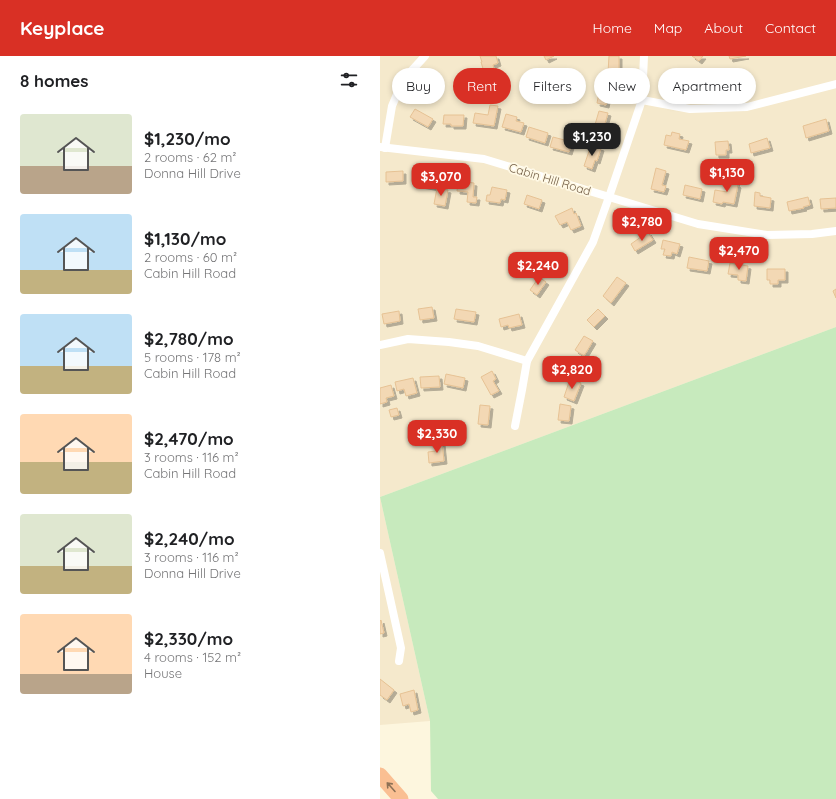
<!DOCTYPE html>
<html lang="en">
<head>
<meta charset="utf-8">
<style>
  :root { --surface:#fff; --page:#f6f6f6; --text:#202124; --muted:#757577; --accent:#d93025 }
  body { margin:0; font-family:Quicksand,sans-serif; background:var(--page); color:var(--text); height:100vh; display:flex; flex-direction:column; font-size:15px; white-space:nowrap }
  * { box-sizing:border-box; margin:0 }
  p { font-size:13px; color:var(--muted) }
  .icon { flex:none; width:22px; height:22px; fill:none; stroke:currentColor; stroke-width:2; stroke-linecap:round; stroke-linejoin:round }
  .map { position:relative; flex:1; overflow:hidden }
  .sheet { display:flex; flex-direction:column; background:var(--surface); width:380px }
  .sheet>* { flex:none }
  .banner { position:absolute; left:12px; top:12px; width:380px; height:36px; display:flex; gap:8px }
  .price { position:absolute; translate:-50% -34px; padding:0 9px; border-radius:8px; background:var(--accent); color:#fff; font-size:13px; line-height:26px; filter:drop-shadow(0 1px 2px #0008) }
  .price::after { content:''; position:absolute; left:50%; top:24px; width:12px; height:9px; margin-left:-6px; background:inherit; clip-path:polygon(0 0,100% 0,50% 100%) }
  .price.on { background:#222; color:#fff }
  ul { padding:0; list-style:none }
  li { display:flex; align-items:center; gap:12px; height:100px; padding:0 20px }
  li span { display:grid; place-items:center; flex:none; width:112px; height:80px; border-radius:4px; color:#555 }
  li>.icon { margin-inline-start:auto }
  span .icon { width:48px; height:48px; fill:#fffc; stroke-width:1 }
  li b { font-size:17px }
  h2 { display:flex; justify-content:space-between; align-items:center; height:48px; padding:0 20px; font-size:17px }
  .chip { padding:0 14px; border-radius:18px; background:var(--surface); box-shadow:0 2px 6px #0003; font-size:14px; line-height:36px }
  .chip.on { background:var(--accent); color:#fff }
  header { display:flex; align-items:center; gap:24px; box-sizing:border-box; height:56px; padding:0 20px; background:var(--accent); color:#fff }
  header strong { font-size:19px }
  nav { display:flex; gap:22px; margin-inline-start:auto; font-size:14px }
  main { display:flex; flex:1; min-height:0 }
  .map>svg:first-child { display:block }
  .residential { fill:#f5e9cc }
  .green { fill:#c7eabd }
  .building { fill:#f3d8b4; stroke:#e6c294; filter:url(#shadow) }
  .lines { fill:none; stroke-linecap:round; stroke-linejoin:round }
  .street { stroke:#fff; stroke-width:8 }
  .highway { stroke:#fabf92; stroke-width:15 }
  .oneway { stroke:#8e7155 }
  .labels { text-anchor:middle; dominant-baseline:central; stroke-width:3.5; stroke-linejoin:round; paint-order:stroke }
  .street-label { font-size:12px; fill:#735e46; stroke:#fff9e5 }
</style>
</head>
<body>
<header>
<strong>Keyplace</strong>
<nav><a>Home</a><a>Map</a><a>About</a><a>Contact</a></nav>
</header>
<main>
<section class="sheet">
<h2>8 homes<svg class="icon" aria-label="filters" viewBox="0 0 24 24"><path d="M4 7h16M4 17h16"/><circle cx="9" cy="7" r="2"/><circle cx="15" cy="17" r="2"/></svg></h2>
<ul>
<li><span style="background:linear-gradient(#dfe7d0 65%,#b9a48a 0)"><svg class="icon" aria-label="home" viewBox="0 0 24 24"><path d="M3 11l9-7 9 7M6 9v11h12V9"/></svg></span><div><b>$1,230/mo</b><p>2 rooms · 62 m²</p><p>Donna Hill Drive</p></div></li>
<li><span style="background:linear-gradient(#bfe0f5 70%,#c2b280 0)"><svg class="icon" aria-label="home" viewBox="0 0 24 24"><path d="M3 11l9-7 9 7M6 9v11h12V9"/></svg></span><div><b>$1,130/mo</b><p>2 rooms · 60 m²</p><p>Cabin Hill Road</p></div></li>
<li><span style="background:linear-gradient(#bfe0f5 65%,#c2b280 0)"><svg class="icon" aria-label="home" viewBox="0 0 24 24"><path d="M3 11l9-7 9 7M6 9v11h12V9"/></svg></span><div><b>$2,780/mo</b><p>5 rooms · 178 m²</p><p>Cabin Hill Road</p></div></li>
<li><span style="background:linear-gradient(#ffd9b3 60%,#c2b280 0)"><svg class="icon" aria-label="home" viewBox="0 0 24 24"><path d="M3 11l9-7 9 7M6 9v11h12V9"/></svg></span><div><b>$2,470/mo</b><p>3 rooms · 116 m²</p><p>Cabin Hill Road</p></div></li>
<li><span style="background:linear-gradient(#dfe7d0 65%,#c2b280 0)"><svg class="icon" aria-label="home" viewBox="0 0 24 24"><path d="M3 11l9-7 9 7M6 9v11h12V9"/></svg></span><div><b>$2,240/mo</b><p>3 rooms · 116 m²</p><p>Donna Hill Drive</p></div></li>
<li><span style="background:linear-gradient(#ffd9b3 75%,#b9a48a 0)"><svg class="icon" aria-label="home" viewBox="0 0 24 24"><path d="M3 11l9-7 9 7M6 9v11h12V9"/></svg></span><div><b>$2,330/mo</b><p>4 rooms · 152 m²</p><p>House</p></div></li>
</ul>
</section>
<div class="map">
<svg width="456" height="743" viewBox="0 0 456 743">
  <defs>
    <filter id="shadow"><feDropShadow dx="3" dy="3" stdDeviation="0" flood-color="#0004"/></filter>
  </defs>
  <rect width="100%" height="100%" fill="#fdf6de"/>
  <!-- residential -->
  <path class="residential" d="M0 0H456V271L0 441 50 665 0 669Z"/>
  <!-- green -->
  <path class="green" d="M456 271V743H58L51 735 50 665 0 441Z"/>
  <!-- building -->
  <g class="building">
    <path d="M100 0H116L118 7 113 9 115 17 109 19 108 14 104 16 101 6H102Z"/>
    <path d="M164 0H174L166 4Z"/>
    <path d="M229 0H239V16H228Z"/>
    <path d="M312 0H323L319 5Z"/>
    <path d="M349 0H366L350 3Z"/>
    <path d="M221 27 230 29 226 49 217 47Z"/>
    <path d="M110 49 118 50 114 70 93 67 95 57 108 59Z"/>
    <path d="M35 53 53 63 48 71 30 61Z"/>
    <path d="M219 55 228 57 223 75 214 72Z"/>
    <path d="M126 58 137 61 136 65 144 67 141 76 122 71Z"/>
    <path d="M64 59H84L83 70H71V68H63Z"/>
    <path d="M446 63 449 75 426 82 423 70Z"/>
    <path d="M149 71 168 77 165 87 146 81Z"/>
    <path d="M292 76 300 78 299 83 309 85 306 94 284 89 286 79 291 80Z"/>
    <path d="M173 81 192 86 189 96 170 91Z"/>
    <path d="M387 82 390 92 371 97 369 88Z"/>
    <path d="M348 85 349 94H346V99H336L335 86Z"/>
    <path d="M211 89 221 92 217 105 215 104 212 113 204 110Z"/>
    <path d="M276 112 286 115 282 129 286 130 284 136 271 133Z"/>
    <path d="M23 115V125L6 126V116Z"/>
    <path d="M40 119 58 122 57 132 39 129Z"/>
    <path d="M350 121 357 122 356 128 358 129 354 148 343 146 342 148 333 146 335 134 347 136Z"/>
    <path d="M78 125 94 127 93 141H97L96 147 87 146 88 136 77 135Z"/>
    <path d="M305 129 322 133 320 143 303 139Z"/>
    <path d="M112 131 127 134 125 144 121 143 120 147 106 145 107 139H110Z"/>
    <path d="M57 132 68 134 65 150 54 148Z"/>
    <path d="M375 136 380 137V140L391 142 390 152 374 150Z"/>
    <path d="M147 139 162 144 159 153 144 148Z"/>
    <path d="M428 141 430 149 423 151 424 152 409 155 407 146Z"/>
    <path d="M456 142V152L441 153 440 143Z"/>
    <path d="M192 152 194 158 196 157 201 170 191 174 187 166 180 169 175 160Z"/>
    <path d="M268 176 273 184 255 195 251 188Z"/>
    <path d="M283 184 300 188 297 198 292 196 291 200 283 199 285 193H281Z"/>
    <path d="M309 201 329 205 327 215 307 212Z"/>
    <path d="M350 207 368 210 366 225 358 224V219L348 218Z"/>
    <path d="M387 213H405V224H398V228H390V224H387Z"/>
    <path d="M159 221 166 226 157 239 150 234Z"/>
    <path d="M237 221 246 227 231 247 223 240Z"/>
    <path d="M456 233V242L453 235Z"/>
    <path d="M52 251 54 262 40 264 38 253Z"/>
    <path d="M76 253 96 256 94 266 74 263Z"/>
    <path d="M218 253 225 260 214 271 207 264Z"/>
    <path d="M19 255 20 265 4 268 2 258Z"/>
    <path d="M139 258 142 269 129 272 128 269 121 271 119 263Z"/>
    <path d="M204 280 213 285 204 300 195 294Z"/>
    <path d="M198 304 207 309 201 322 192 317Z"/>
    <path d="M112 315 116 323 113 325 119 335 111 339 101 321Z"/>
    <path d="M66 318 85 322 83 332 64 328Z"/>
    <path d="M59 320 60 331 41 332 40 321Z"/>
    <path d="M33 322 37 337 26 340 24 333 17 335 15 326Z"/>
    <path d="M190 323 201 327 194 345 184 341Z"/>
    <path d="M11 329 14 340 6 342 7 346 0 348V332Z"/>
    <path d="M180 348 191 350 189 365 178 364Z"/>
    <path d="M100 349 110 350 108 369 98 368Z"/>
    <path d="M17 352 19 359 11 361 9 354Z"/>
    <path d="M62 386 64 405 49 407 48 396 56 395 55 387Z"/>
    <path d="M1 564 4 577 0 578V565Z"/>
    <path d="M0 623 14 634 7 644 0 639Z"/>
    <path d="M34 634 38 654 31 656 29 648 23 650 20 638Z"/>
  </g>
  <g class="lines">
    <!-- street -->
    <g class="street">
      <path d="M262 44 310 53 367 51 456 28"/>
      <path d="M0 91 104 103 318 168 387 179 432 178 456 175"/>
      <path d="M5 92 12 50 23 24 45 0"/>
      <path d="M0 289 28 283 69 286 98 290 147 305 213 186 229 141 262 44 264 0"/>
      <path d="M135 370 142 334 147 305"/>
      <path d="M0 497 21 592 19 605"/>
    </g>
    <!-- highway -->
    <path class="highway" d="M0 719 21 743"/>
  </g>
  <!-- one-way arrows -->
  <defs><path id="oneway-shaft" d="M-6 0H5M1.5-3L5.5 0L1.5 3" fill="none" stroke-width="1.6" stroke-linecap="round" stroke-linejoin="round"/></defs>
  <use class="oneway" href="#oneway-shaft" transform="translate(11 731) rotate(-132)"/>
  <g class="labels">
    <!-- street labels -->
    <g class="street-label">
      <text transform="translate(170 123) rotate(17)">Cabin Hill Road</text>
    </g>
  </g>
</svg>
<b class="price on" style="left:212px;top:101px">$1,230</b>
<b class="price" style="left:347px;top:137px">$1,130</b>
<b class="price" style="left:61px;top:141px">$3,070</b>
<b class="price" style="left:262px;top:186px">$2,780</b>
<b class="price" style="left:359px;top:215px">$2,470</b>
<b class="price" style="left:158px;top:230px">$2,240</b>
<b class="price" style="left:192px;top:334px">$2,820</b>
<b class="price" style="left:57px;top:398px">$2,330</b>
<div class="banner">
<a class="chip">Buy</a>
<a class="chip on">Rent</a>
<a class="chip">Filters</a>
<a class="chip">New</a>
<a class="chip">Apartment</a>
</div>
</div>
</main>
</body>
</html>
